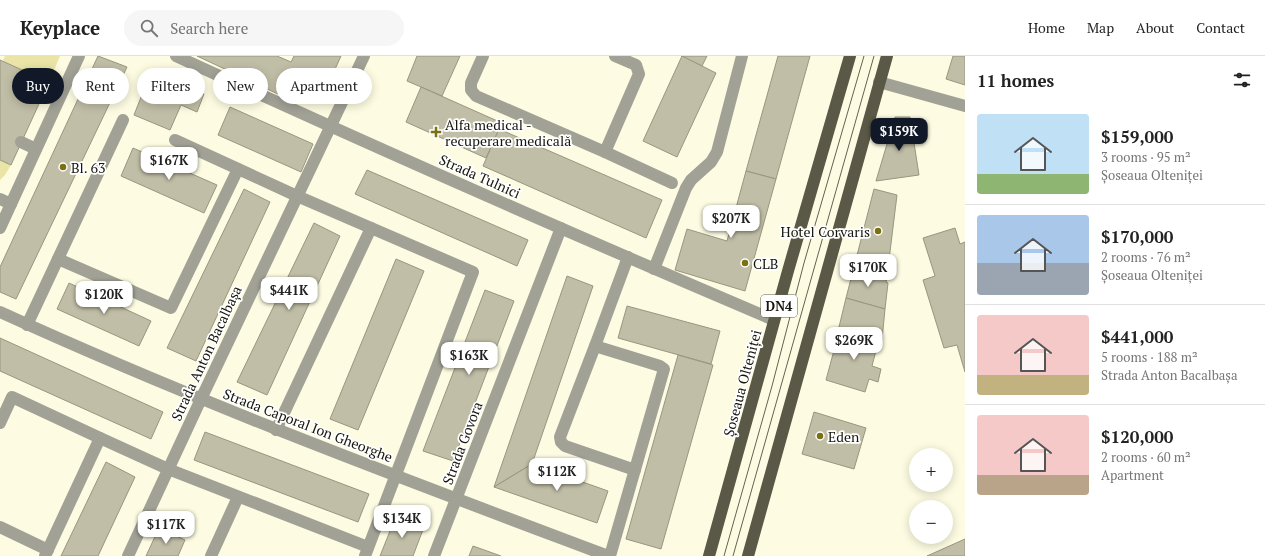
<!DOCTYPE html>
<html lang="en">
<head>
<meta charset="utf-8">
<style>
  :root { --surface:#fff; --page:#f6f6f6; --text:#222; --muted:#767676; --line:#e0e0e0; --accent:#111827 }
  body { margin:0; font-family:"PT Serif",serif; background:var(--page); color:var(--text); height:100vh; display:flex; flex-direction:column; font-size:15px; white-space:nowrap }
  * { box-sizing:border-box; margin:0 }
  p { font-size:13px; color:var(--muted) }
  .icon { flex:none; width:22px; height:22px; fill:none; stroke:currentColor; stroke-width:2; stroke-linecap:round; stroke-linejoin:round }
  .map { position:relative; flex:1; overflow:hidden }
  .side { display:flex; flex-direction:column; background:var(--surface); width:300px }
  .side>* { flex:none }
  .guide { position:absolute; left:12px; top:12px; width:380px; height:36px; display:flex; gap:8px }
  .buttons { position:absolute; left:909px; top:392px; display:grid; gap:8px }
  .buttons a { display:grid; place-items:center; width:44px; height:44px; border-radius:50%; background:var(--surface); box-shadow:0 2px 10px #0003; font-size:20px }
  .price { position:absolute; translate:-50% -34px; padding:0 9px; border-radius:8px; background:#fff; color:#222; font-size:13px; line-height:26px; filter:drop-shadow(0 1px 2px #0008) }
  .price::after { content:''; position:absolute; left:50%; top:24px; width:12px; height:9px; margin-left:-6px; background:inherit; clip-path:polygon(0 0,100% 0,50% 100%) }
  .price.selected { background:var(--accent); color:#fff }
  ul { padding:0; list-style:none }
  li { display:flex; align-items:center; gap:12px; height:100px; padding:0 12px }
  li+li { border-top:1px solid var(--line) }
  li span { display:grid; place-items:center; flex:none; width:112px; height:80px; border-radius:4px; color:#555 }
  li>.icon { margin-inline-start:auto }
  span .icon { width:48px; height:48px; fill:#fffc; stroke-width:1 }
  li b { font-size:17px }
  h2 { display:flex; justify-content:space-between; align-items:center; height:48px; padding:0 12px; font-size:17px }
  .pill { padding:0 14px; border-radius:18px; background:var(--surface); box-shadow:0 2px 10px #0003; font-size:14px; line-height:36px }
  .pill.selected { background:var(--accent); color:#fff }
  header { display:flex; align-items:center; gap:24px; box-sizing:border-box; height:56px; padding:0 20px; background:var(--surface); border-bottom:1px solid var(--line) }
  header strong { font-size:19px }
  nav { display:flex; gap:22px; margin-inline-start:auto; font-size:14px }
  .search { width:280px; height:36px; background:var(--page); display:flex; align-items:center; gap:10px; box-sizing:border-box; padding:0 14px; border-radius:22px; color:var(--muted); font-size:15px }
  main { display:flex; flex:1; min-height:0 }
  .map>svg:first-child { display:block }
  .green { fill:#eae5a7 }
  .building { fill:#c0bea6; stroke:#98967f }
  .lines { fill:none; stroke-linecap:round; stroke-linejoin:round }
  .minor { stroke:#a1a196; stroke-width:12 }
  .major { stroke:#5a5846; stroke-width:12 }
  .tram { stroke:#636253; stroke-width:1 }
  .poi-dot { fill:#7a7112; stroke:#fff; stroke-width:1.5 }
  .labels { text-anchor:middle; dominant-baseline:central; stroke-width:3.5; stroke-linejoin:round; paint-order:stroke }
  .shield { fill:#fff; stroke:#5d5c56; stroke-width:1 }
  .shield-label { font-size:13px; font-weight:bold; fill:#17160d }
  .poi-label { font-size:14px; fill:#17160d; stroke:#fff; text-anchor:start }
  .street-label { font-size:14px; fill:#17160d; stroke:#fff }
</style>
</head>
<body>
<header>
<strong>Keyplace</strong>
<div class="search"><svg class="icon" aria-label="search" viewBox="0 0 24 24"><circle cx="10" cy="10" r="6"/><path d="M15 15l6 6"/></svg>Search here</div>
<nav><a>Home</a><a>Map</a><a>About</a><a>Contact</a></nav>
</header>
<main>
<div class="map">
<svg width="965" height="500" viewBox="0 0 965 500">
  <rect width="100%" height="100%" fill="#fdfce2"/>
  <!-- green -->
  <g class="green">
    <path d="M5 0H60L49 26 3 5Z"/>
    <path d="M0 104 11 109 5 119 0 124Z"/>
  </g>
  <!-- building -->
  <g class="building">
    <path d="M98 0 127 11 16 243 0 236V211Z"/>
    <path d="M197 0H277L291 6 294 0H341L323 40 285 23 278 38Z"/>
    <path d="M417 0H460L442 40 407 25Z"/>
    <path d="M681 0H707L702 10Z"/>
    <path d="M682 0 716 17 677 101 643 85Z"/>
    <path d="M778 0H810L776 123 746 115Z"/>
    <path d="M953 0H965V29L946 23Z"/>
    <path d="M0 4 49 26 11 109 0 104Z"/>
    <path d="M170 23 204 38 197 56 181 49 170 74 134 59 145 31 158 36 162 27 168 29Z"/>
    <path d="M421 31 502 67 486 102 406 66Z"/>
    <path d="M230 51 313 88 301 116 218 79Z"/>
    <path d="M895 61H910L919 119 876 125Z"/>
    <path d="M499 73 662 144 646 182 483 110Z"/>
    <path d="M133 92 217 129 204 157 121 120Z"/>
    <path d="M367 114 528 184 517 210 355 138Z"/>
    <path d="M746 115 776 123 745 235 675 214 687 173 727 185Z"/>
    <path d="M244 133 270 146 196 305 167 292Z"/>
    <path d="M874 133 897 139 887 220 854 211Z"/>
    <path d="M314 167 340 180 267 339 237 326Z"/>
    <path d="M955 172 960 188 965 186V316L957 289 944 292 923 224 935 220 923 182Z"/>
    <path d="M396 203 424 215 358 374 330 363Z"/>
    <path d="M854 211 887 220 886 226 888 227 885 253 846 242Z"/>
    <path d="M567 220 593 230 532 408 494 431Z"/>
    <path d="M69 227 151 265 139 290 57 253Z"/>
    <path d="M485 234 514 245 453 405 423 395Z"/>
    <path d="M846 242 885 253 882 284 839 271Z"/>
    <path d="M627 250 720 275 711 308 618 282Z"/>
    <path d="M840 272 879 283 872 310 881 313 878 326 869 323 865 336 826 324Z"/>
    <path d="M0 282 163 356 151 383 0 315Z"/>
    <path d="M678 299 713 309 661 493 626 483Z"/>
    <path d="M814 356 866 372 854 413 802 398Z"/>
    <path d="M205 376 369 438 358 466 194 404Z"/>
    <path d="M106 406 135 421 98 500H61Z"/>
    <path d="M532 408 608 435 597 467 494 431Z"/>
    <path d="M396 460 424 471 413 500H380Z"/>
    <path d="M159 472 185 484 178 500H146Z"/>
    <path d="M965 483V500H927Z"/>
    <path d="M473 490 501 500H469Z"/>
  </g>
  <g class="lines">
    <!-- minor -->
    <g class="minor">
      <path d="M176 0C374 91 574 179 774 264"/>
      <path d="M483 0 471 27V34L476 40 605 96 639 18 636 9 615 0"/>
      <path d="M879 26 965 50"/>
      <path d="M175 84 297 140 473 216 365 500"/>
      <path d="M21 86 36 93"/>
      <path d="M605 96 672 127"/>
      <path d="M0 143 11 148"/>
      <path d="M0 172 79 0"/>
      <path d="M58 203 171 252 238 113"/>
      <path d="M654 213 686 132 691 124 711 106 717 96 742 0"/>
      <path d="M0 256C199 347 404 423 608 500"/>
      <path d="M27 269 123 64"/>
      <path d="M595 290 560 381 561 386 565 390 635 414"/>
      <path d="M0 367 12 341 100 382"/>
      <path d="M276 374 371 172"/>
      <path d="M0 471 48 494"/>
      <path d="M45 500 100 382 168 413 368 491"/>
      <path d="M128 500 201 343 364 0"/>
      <path d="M211 500 238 441"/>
      <path d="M434 500 561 172"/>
      <path d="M610 500 664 313 660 310 595 290 628 201"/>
    </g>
    <!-- major -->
    <g class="major">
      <path d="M709 500 788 215 850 0"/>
      <path d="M748 500 887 0"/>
    </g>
    <!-- tram -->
    <g class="tram">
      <path d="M724 500 772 330 804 207 864 0"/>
      <path d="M733 500 874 0"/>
    </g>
  </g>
  <!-- markers -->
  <g class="poi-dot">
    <path d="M434 70h4v4h4v4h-4v4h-4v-4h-4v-4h4z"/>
    <circle cx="63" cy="111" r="4"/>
    <circle cx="878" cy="175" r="4"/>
    <circle cx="745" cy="207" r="4"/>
    <circle cx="820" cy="380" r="4"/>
  </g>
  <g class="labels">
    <!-- shield labels -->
    <rect class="shield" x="761" y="239" width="36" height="22" rx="3"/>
    <g class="shield-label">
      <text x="779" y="250">DN4</text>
    </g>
    <!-- poi labels -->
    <g class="poi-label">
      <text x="445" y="68">Alfa medical -<tspan x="445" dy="16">recuperare medicală</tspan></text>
      <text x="71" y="111">Bl. 63</text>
      <text x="870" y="175" text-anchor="end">Hotel Corvaris</text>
      <text x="753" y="207">CLB</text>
      <text x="828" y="380">Eden</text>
    </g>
    <!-- street labels -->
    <g class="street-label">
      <text transform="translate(480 120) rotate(24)">Strada Tulnici</text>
      <text transform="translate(206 297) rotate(-65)">Strada Anton Bacalbașa</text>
      <text transform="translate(742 327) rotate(-75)">Șoseaua Olteniței</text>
      <text transform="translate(308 369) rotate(21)">Strada Caporal Ion Gheorghe</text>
      <text transform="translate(462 387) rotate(-69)">Strada Govora</text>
    </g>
  </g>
</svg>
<div class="buttons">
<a>+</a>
<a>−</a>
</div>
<b class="price selected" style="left:899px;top:96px">$159K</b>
<b class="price" style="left:169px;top:125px">$167K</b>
<b class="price" style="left:731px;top:183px">$207K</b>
<b class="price" style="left:868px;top:232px">$170K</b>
<b class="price" style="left:289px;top:255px">$441K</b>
<b class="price" style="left:104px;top:259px">$120K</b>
<b class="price" style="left:854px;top:305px">$269K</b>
<b class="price" style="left:469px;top:320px">$163K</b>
<b class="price" style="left:557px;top:436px">$112K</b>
<b class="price" style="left:402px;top:483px">$134K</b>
<b class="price" style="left:166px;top:489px">$117K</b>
<div class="guide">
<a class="pill selected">Buy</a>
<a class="pill">Rent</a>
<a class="pill">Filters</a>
<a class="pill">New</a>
<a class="pill">Apartment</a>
</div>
</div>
<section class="side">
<h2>11 homes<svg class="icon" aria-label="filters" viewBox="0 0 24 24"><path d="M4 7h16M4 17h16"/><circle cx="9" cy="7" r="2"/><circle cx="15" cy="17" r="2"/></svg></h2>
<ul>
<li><span style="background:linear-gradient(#bfe0f5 75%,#8fb573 0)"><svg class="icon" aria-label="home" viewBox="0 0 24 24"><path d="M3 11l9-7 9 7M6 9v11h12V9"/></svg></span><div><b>$159,000</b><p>3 rooms · 95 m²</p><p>Șoseaua Olteniței</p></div></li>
<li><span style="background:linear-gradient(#a9c7e8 60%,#9aa5b1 0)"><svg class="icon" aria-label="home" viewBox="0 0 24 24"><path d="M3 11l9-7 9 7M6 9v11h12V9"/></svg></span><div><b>$170,000</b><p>2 rooms · 76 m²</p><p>Șoseaua Olteniței</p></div></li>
<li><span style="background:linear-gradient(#f6c9c9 75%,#c2b280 0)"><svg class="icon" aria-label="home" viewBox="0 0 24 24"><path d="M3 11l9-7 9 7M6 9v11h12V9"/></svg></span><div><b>$441,000</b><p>5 rooms · 188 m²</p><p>Strada Anton Bacalbașa</p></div></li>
<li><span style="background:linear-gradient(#f6c9c9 75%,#b9a48a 0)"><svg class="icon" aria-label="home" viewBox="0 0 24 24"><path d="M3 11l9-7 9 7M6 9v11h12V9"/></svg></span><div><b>$120,000</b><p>2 rooms · 60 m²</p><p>Apartment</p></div></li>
</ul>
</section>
</main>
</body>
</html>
